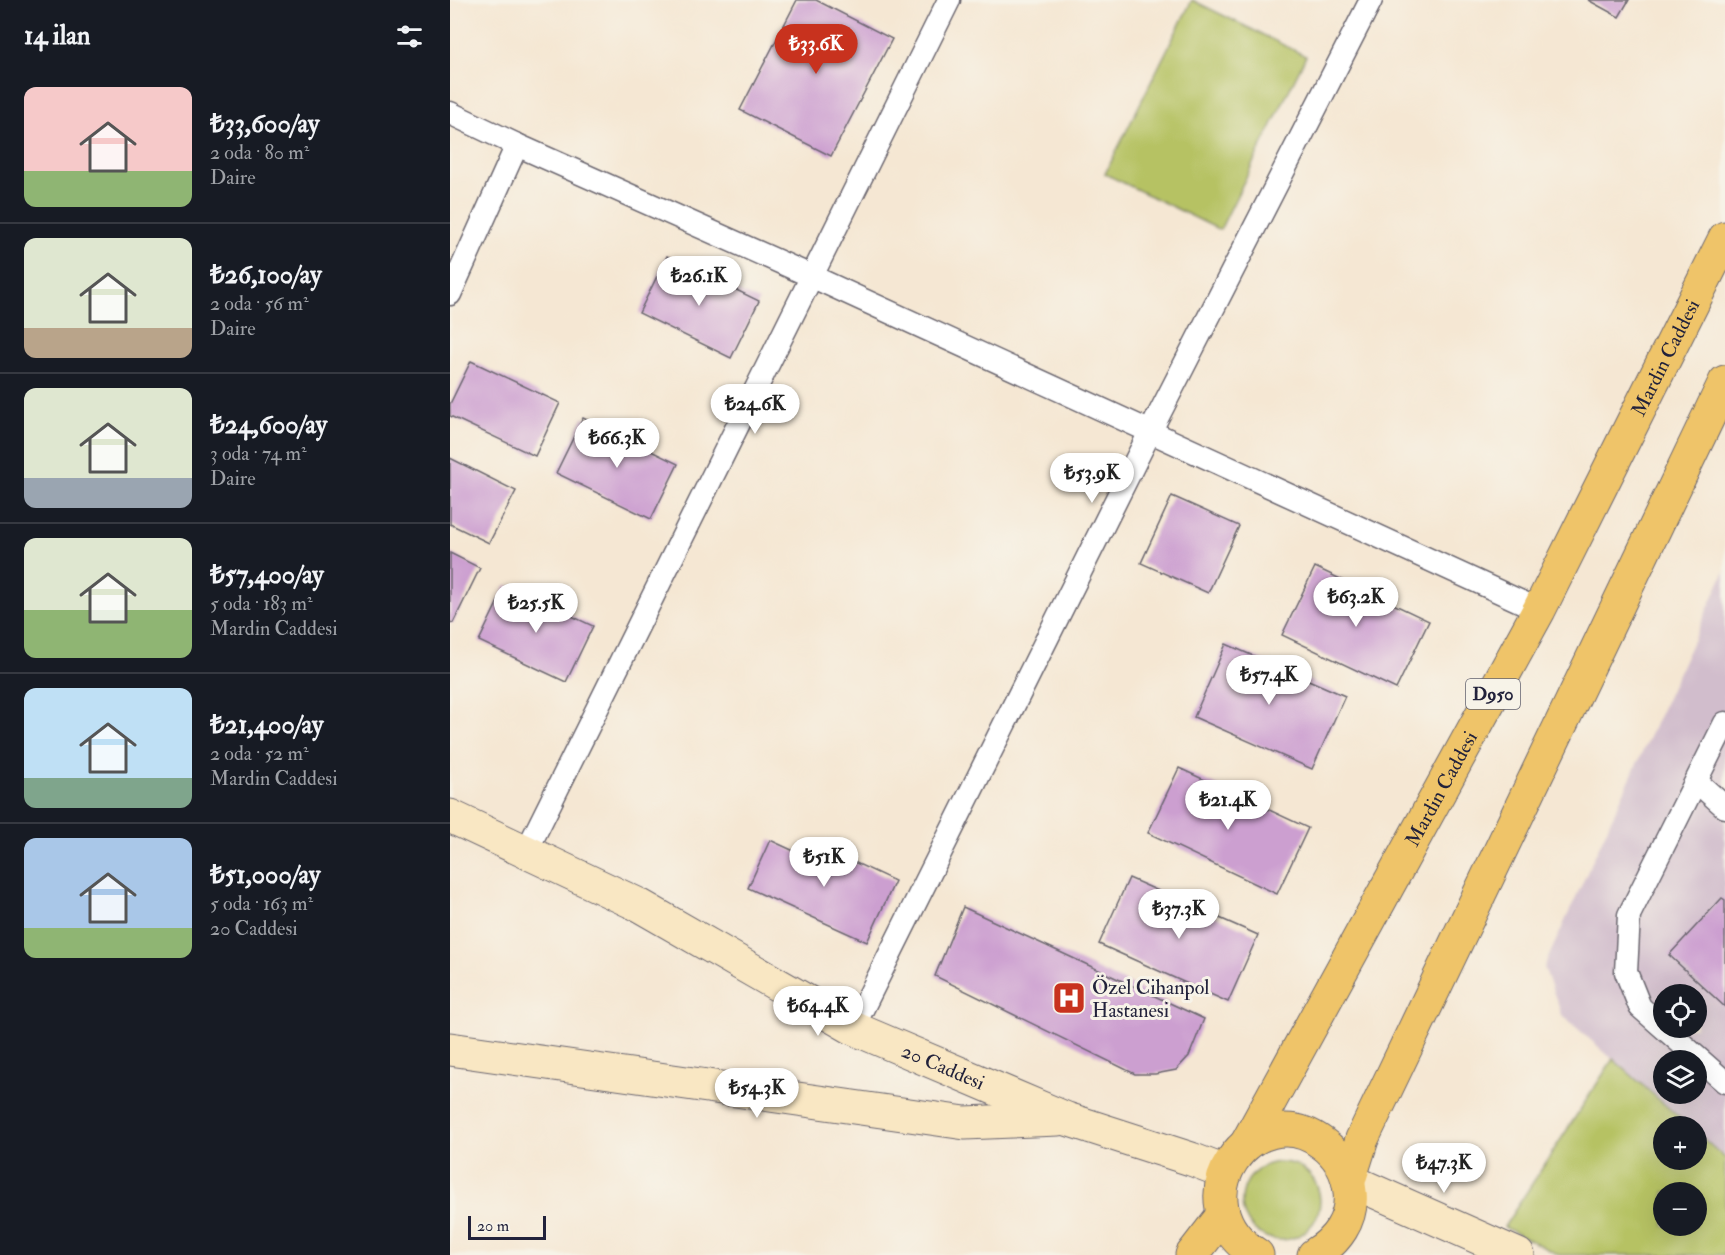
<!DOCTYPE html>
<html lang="tr">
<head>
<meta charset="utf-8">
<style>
  :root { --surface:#171b24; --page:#242831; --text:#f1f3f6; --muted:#9ea1a6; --line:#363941; --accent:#c8321e }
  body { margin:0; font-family:"IM FELL Double Pica",serif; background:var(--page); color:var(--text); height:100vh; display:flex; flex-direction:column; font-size:22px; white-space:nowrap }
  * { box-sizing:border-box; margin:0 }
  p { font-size:20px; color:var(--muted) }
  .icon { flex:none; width:33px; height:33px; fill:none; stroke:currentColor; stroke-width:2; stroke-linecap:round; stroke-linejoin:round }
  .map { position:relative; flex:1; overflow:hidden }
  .panel { display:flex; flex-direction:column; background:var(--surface); width:450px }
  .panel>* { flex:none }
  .fabs { position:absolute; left:1203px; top:984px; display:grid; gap:12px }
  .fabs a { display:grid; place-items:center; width:54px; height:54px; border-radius:50%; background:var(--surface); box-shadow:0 6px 24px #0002; font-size:30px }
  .scale { position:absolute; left:18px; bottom:15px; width:78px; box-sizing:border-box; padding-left:6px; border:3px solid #22223b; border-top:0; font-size:16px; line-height:21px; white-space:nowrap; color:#22223b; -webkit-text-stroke:4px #f7f3e8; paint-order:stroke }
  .price { position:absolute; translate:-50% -51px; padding:0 14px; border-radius:21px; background:#fff; color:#222; font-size:20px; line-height:39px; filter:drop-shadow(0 2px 3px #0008) }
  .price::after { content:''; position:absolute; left:50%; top:36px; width:18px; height:14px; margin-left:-9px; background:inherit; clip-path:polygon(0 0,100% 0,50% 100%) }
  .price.selected { background:var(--accent); color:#fff }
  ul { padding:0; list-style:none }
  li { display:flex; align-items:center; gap:18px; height:150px; padding:0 24px }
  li+li { border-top:2px solid var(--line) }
  li span { display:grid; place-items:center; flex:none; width:168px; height:120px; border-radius:12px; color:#555 }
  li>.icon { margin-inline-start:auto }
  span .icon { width:72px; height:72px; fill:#fffc; stroke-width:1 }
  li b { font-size:26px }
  h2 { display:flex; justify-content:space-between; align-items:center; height:72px; padding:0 24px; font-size:26px }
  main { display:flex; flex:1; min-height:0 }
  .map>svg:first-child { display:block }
  .industrial { fill:#d1bdcc; fill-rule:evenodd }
  .green { fill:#b6c264; stroke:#6c7250; stroke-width:1.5; fill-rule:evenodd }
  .building { fill:#cc9fd0 }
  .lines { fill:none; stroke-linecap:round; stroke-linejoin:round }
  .street-casing { stroke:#6c6770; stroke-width:25 }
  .secondary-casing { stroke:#6c6770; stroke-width:35 }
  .highway-casing { stroke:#6c6770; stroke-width:35 }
  .street { stroke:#fff; stroke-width:22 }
  .secondary { stroke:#f9e7c3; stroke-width:33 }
  .highway { stroke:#efc469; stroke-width:33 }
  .labels { text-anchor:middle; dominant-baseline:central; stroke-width:6; stroke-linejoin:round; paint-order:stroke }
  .shield { fill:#f7f3e8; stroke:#62616f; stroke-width:1.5 }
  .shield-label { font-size:18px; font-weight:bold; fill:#22223b }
  .street-label { font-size:20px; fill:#22223b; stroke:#f7f3e8 }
  .poi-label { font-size:20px; fill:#22223b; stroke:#f7f3e8; text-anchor:start }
</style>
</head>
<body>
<main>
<section class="panel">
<h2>14 ilan<svg class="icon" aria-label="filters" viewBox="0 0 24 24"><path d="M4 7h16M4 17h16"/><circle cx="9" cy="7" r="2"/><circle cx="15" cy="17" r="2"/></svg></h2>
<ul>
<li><span style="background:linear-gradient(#f6c9c9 70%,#8fb573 0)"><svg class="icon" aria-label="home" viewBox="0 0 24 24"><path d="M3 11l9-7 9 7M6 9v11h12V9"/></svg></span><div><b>₺33,600/ay</b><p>2 oda · 80 m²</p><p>Daire</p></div></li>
<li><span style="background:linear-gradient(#dfe7d0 75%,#b9a48a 0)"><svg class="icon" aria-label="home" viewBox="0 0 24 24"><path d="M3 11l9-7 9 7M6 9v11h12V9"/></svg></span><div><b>₺26,100/ay</b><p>2 oda · 56 m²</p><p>Daire</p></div></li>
<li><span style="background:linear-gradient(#dfe7d0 75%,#9aa5b1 0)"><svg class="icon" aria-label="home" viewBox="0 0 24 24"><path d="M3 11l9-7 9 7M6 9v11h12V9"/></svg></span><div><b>₺24,600/ay</b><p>3 oda · 74 m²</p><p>Daire</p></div></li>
<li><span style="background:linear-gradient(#dfe7d0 60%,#8fb573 0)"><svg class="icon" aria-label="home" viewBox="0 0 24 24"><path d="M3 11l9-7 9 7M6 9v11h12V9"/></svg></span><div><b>₺57,400/ay</b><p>5 oda · 183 m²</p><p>Mardin Caddesi</p></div></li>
<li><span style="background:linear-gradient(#bfe0f5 75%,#7fa58c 0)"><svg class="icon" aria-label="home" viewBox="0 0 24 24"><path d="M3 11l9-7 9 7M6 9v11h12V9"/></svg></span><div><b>₺21,400/ay</b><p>2 oda · 52 m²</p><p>Mardin Caddesi</p></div></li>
<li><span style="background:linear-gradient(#a9c7e8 75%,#8fb573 0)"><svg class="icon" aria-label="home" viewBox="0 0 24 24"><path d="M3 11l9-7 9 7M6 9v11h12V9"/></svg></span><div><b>₺51,000/ay</b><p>5 oda · 163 m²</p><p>20 Caddesi</p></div></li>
</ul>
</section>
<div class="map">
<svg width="1275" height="1255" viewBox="0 0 1275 1255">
  <rect width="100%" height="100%" fill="#f7f3e8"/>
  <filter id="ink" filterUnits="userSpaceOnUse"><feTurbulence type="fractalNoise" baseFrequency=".0167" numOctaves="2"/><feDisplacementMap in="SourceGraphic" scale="12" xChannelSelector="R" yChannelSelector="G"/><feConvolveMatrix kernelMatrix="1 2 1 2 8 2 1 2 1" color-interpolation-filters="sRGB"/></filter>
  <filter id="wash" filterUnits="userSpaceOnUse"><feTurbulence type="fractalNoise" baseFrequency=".008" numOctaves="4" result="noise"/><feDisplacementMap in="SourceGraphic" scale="24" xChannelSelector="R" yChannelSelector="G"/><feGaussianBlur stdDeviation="1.35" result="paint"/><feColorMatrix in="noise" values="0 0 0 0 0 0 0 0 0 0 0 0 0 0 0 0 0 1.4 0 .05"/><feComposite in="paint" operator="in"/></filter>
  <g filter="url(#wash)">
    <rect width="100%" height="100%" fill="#f5e7d3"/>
    <!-- industrial -->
    <path class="industrial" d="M1275 571V1158L1247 1133 1246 1126H1239L1112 1015 1094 967ZM1214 994H1246V1028H1214ZM1214 1060H1246V1094H1214Z"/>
    <!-- green -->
    <g class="green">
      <path d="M742 0 856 56 770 230 655 174Z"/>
      <path d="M1163 1059 1239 1126H1214V1160H1246L1247 1133 1275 1158V1255H1109L1054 1227ZM1214 1192H1246V1226H1214Z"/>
      <circle cx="831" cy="1201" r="39"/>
    </g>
    <g id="blocks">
      <!-- building -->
      <g class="building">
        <path d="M347 0H366L442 39 381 156 290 110Z"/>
        <path d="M1138 0H1179L1169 17Z"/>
        <path d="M217 256 309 301 281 358 189 313Z"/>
        <path d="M21 361 110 403 85 456 0 416V404Z"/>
        <path d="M133 418 228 464 201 519 106 473Z"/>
        <path d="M0 458 66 491 39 543 0 524Z"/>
        <path d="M722 496 789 526 758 593 691 563Z"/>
        <path d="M0 553 30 568 3 623 0 622Z"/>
        <path d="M865 567 979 621 946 689 832 635Z"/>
        <path d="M56 585 143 626 116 682 29 641Z"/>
        <path d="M776 644 895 696 862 769 744 717Z"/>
        <path d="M729 768 858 828 827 894 698 833Z"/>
        <path d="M320 840 370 863 376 849 445 881 417 942 298 888Z"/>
        <path d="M679 878 808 935 778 1002 649 944Z"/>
        <path d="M1272 898 1275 900V1007L1219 955Z"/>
        <path d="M513 907 754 1019 739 1056 726 1070 705 1074H685L485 976Z"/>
      </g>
    </g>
  </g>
  <g filter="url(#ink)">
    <use href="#blocks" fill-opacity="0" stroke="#6c6770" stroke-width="1.5"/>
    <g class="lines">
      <!-- street casing -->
      <g class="street-casing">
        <g id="street">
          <path d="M0 113 67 145 361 276 1089 610"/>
          <path d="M0 294 67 145"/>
          <path d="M1275 723 1179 915 1176 972 1190 1007 1275 1082"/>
          <path d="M1247 782 1275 807"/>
          <path d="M76 852 499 0"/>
          <path d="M403 1028 700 432 921 0"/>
        </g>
      </g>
      <!-- secondary casing -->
      <g class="secondary-casing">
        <g id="secondary">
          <path id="s1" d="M0 816 189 905 403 1028 617 1119 741 1159 775 1172"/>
          <path d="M0 1049 515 1123 608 1119"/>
          <path d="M899 1180 1068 1255"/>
        </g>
      </g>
      <!-- highway casing -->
      <g class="highway-casing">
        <g id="highway">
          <path id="s2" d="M797 1143 1089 610 1275 238"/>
          <path d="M899 1180 912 1139 1275 382"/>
          <path d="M742 1255 773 1215"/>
          <path d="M807 1255C722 1201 805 1093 872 1143 889 1155 898 1171 900 1192 903 1220 886 1242 864 1255"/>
        </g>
      </g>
      <!-- street -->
      <use href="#street" class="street"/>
      <!-- secondary -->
      <use href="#secondary" class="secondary"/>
      <!-- highway -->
      <use href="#highway" class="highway"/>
    </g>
  </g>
  <!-- icons -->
  <defs>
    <g id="hospital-square" transform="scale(1.725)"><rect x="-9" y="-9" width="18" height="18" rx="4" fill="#c8321e" stroke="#f7f3e8"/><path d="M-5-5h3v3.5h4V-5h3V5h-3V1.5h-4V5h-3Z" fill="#fff"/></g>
  </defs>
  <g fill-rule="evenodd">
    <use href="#hospital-square" x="619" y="998"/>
  </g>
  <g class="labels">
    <!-- shield labels -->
    <rect class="shield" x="1016" y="679" width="54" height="30" rx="4.5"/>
    <g class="shield-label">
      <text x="1043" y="694">D950</text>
    </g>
    <!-- street labels -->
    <g class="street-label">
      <text stroke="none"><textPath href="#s2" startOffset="890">Mardin Caddesi</textPath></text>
      <text stroke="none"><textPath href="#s2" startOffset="404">Mardin Caddesi</textPath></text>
      <text stroke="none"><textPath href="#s1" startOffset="554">20 Caddesi</textPath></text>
    </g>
    <!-- poi labels -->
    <g class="poi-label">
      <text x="642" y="987">Özel Cihanpol<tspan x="642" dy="23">Hastanesi</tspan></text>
    </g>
  </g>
</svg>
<div class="fabs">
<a><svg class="icon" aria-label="locate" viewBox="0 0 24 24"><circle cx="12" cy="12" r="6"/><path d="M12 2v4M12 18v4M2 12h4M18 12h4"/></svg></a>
<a><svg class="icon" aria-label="layers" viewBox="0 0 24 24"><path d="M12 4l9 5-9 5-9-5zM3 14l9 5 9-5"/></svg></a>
<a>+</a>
<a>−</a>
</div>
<div class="scale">20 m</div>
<b class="price selected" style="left:366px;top:75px">₺33.6K</b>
<b class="price" style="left:249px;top:307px">₺26.1K</b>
<b class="price" style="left:305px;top:435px">₺24.6K</b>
<b class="price" style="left:167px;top:469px">₺66.3K</b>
<b class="price" style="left:642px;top:504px">₺53.9K</b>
<b class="price" style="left:906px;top:628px">₺63.2K</b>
<b class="price" style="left:86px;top:634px">₺25.5K</b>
<b class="price" style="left:819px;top:706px">₺57.4K</b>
<b class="price" style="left:778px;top:831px">₺21.4K</b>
<b class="price" style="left:374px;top:888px">₺51K</b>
<b class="price" style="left:729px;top:940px">₺37.3K</b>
<b class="price" style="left:368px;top:1037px">₺64.4K</b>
<b class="price" style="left:307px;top:1119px">₺54.3K</b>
<b class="price" style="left:994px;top:1194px">₺47.3K</b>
</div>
</main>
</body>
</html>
